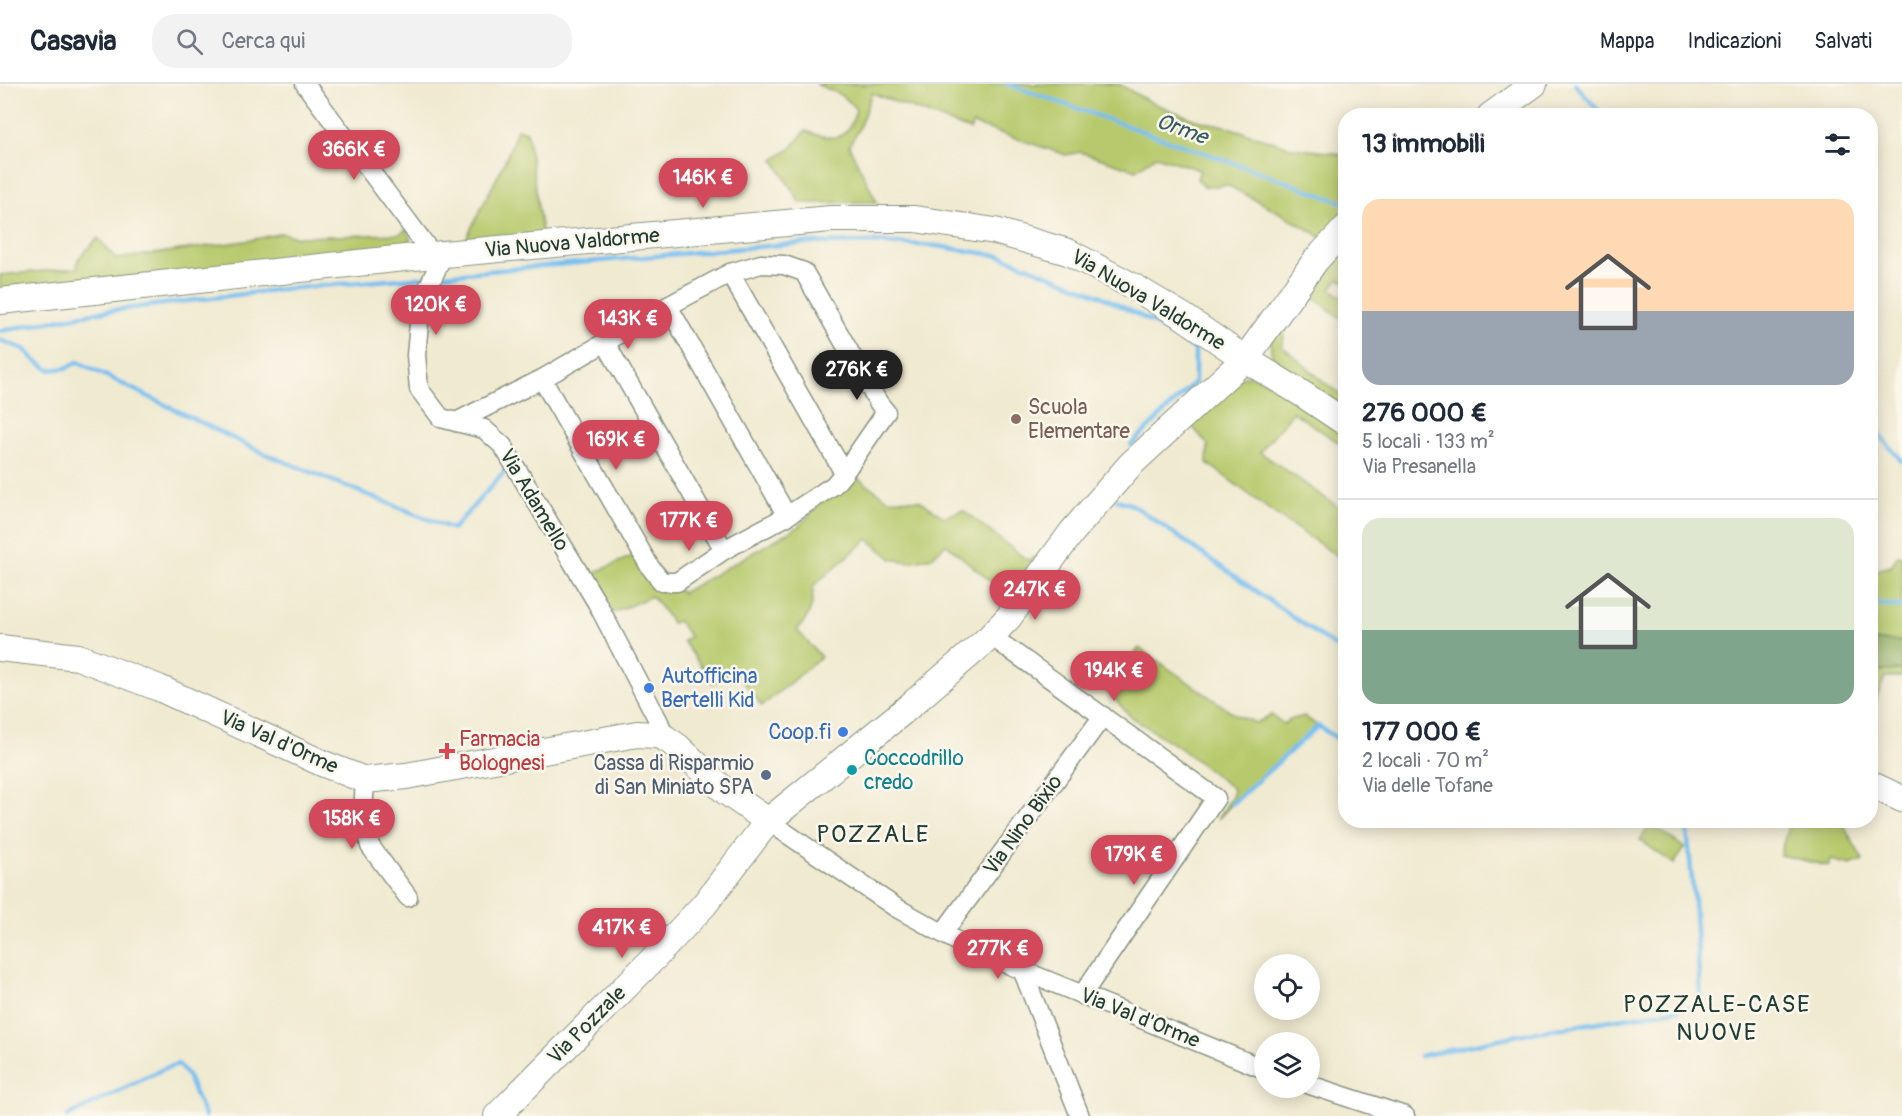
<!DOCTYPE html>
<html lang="it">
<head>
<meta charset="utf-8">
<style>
  :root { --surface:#fff; --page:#f2f2f3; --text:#1f2937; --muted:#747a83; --line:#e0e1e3; --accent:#d1495b }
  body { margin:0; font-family:Pangolin,sans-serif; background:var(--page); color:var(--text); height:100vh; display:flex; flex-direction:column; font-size:22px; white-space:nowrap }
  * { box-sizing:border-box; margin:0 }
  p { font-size:20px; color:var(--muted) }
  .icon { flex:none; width:33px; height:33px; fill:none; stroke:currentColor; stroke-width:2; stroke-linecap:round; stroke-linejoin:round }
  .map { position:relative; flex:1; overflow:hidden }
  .side { position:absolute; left:1338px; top:24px; width:540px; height:720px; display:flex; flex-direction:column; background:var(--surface); border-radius:24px; box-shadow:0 3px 15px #0003 }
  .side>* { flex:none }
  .buttons { position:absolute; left:1254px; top:870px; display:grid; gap:12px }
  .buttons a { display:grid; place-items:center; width:66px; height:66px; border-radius:50%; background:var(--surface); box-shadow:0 3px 15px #0003; font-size:30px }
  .price { position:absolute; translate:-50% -51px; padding:0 14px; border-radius:21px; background:var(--accent); color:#fff; font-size:20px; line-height:39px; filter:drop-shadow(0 2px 3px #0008) }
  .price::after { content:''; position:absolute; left:50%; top:36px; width:18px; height:14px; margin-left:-9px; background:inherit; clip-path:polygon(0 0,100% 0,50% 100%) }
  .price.active { background:#222; color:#fff }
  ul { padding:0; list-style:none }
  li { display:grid; align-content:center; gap:12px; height:318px; padding:0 24px }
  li+li { border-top:2px solid var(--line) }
  li span { display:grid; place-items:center; height:186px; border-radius:18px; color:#555 }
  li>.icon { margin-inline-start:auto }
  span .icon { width:108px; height:108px; fill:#fffc; stroke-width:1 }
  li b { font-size:26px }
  h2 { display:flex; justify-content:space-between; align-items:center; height:72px; padding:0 24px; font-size:26px }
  header { display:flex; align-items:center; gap:36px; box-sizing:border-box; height:84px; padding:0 30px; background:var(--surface); border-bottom:2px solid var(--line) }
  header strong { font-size:28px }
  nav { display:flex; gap:33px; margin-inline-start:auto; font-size:21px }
  .search { width:420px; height:54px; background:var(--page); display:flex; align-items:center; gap:15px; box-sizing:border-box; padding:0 21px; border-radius:24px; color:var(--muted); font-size:22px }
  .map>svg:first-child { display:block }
  .green { fill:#b7c96c; stroke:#6b8350; stroke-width:1.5 }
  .forest { fill:#91ad60; stroke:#58754a; stroke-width:1.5 }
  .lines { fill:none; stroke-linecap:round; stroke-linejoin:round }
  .stream { stroke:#78bff0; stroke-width:4.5 }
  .street-casing { stroke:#889482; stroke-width:21 }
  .secondary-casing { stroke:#889482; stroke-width:28 }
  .street { stroke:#fff; stroke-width:18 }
  .secondary { stroke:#fff; stroke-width:26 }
  .education-dot { fill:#8d6e63; stroke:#fbf7ec; stroke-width:2 }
  .shop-dot { fill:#3f7fe0; stroke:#fbf7ec; stroke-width:2 }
  .health-dot { fill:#e0444e; stroke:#fbf7ec; stroke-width:2 }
  .culture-dot { fill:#0f9aa8; stroke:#fbf7ec; stroke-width:2 }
  .service-dot { fill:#5c6f8a; stroke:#fbf7ec; stroke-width:2 }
  .labels { text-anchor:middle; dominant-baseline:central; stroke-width:5; stroke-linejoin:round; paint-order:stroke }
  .street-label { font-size:21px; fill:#1f3d34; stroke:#fbf7ec }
  .education-label { font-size:21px; fill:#785e54; stroke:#fbf7ec; text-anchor:start }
  .shop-label { font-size:21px; fill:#366cbe; stroke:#fbf7ec; text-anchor:start }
  .health-label { font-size:21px; fill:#be3a42; stroke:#fbf7ec; text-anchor:start }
  .culture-label { font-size:21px; fill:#0d838f; stroke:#fbf7ec; text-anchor:start }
  .service-label { font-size:21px; fill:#4e5e75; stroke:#fbf7ec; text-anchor:end }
  .water-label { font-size:22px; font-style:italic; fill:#355e63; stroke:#fbf7ec }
  .quarter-label { font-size:24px; letter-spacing:1.5px; fill:#1f3d34; stroke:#fbf7ec }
</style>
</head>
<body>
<header>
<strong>Casavia</strong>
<div class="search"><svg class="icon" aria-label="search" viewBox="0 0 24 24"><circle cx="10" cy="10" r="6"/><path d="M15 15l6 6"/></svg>Cerca qui</div>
<nav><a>Mappa</a><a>Indicazioni</a><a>Salvati</a></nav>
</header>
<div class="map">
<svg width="1902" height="1032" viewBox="0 0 1902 1032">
  <rect width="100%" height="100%" fill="#fbf7ec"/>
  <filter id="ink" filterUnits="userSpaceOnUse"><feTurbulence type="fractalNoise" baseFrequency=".0167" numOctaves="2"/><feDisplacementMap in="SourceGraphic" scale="12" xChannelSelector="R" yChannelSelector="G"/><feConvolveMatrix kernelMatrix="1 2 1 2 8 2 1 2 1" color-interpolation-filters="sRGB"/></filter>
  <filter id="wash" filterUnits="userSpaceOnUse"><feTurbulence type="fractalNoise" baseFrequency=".008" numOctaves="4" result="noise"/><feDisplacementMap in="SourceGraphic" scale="24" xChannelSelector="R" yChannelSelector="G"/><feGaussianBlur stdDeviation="1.35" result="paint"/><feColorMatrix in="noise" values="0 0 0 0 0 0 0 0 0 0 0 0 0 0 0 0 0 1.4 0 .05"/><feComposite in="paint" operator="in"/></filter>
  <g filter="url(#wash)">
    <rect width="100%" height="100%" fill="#f0ead1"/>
    <!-- green -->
    <g class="green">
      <path d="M816 0H1119L1148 17 1196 36 1225 42 1293 64 1335 69 1345 73V154L1329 162 1318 151 1275 126 1227 101 1205 103 1197 95 1200 86 1156 72 1136 86 1080 68 1066 71 973 40 970 46 872 9 858 47 849 62 877 118 800 119 774 76 791 64 805 47C833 56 847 60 856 26 847 11 831 7 816 0Z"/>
      <path d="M517 45 527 48 544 162 460 170C476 127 504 89 517 45Z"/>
      <path d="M407 145 411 159 401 166 0 207V191L77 184 78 175 98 154 116 175 246 157 283 149 297 153 400 150Z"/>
      <path d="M1345 157V198L1338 195 1331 205 1345 215V237L1313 214 1301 215Z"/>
      <path d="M1287 237 1282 262 1325 299 1345 313V328C1330 316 1284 289 1274 275 1269 267 1271 256 1272 247Z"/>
      <path d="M1244 292 1256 293 1345 339V363L1293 328 1260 368 1345 428V477L1275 430 1207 379 1208 361 1192 342 1179 337Z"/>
      <path d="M853 391 888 415 919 416 944 433 963 426 1027 476 1035 473 1041 474 1008 512 946 460 932 473 910 478 892 475 868 455 813 502C813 524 811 530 797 546L821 573 762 622 733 585 713 599 683 557 690 553 678 537 672 539 652 512 613 529 591 490 640 469 682 509 798 443 819 421Z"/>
      <path d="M1898 471 1902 472V557H1871L1870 485 1874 487 1891 482Z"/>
      <path d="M1139 564 1236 631 1256 639 1271 631 1284 640 1289 636 1304 632 1318 642 1232 720 1218 735 1232 713 1233 705 1179 663 1132 634 1107 607Z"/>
      <path d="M1902 586V593H1885L1871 628 1870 588Z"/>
      <path d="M1780 737H1841L1863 776 1850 781 1831 776 1829 782 1780 771 1789 739Z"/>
      <path d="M1651 740 1685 764 1674 780 1640 756Z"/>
    </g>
    <!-- forest -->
    <path class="forest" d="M1871 557H1902V586L1871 588Z"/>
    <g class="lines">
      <!-- stream -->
      <g class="stream">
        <path d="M1007 0 1265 90 1346 120"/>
        <path d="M1575 0 1603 32"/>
        <path d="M443 191 801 159 874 158 936 162 1001 172 1099 211 1152 238 1195 265V298L1131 361"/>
        <path d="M0 247 99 228 284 205 424 193"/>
        <path d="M0 256 24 265 36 277 50 286 66 284 78 278 263 369 453 445 505 387"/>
        <path d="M1870 341 1902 377"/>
        <path d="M1117 416 1133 421 1346 570"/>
        <path d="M1870 519 1902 523"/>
        <path d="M1232 720 1318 642 1346 660"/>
        <path d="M1420 972 1518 951 1687 924 1701 919 1694 816 1686 736"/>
        <path d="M68 1032 163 985 178 980 187 991 205 1032"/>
      </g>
    </g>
  </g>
  <g filter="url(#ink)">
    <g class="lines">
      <!-- street casing -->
      <g class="street-casing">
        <g id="street">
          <path d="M305 0 433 171"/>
          <path d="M443 171 421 219 416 271 419 305 441 334 484 345 503 362 597 519 659 638 665 654"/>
          <path d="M730 189 844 389"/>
          <path d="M668 222 787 432"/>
          <path d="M605 258 724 466"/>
          <path d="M456 338 542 295 668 222 730 189 761 180 784 181 804 188 878 318 886 328 844 389 834 401 787 432 724 466 677 498H662L650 483 542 295"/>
          <path d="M991 552 1216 714 1082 911"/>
          <path d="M365 696 363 730 370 762 408 813"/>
          <path d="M768 737 895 823 973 866 1264 985"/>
          <path d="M943 849 1103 632"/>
          <path d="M1023 888 1080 1032"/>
          <path d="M1310 1001 1405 1032"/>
        </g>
      </g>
      <!-- secondary casing -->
      <g class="secondary-casing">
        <g id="secondary">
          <path d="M1490 32 1534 0"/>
          <path d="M0 217 433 171 831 135H915L995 147 1068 168 1134 203 1184 233 1245 275 1304 311 1346 339"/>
          <path d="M0 564 78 573 159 604 324 680 365 696 406 692 637 650 656 651 665 654 678 663 725 707 768 737"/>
          <path d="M1870 700 1902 715"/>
          <path d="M497 1032 655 873 704 821 768 737 905 626 991 552 1009 533 1072 448 1130 381 1245 275 1316 176 1346 144"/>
        </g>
      </g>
      <!-- street -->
      <use href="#street" class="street"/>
      <!-- secondary -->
      <use href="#secondary" class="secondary"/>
    </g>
  </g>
  <!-- markers -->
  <circle class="education-dot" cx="1016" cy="335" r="6"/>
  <g class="shop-dot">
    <circle cx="649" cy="604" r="6"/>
    <circle cx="843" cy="648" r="6"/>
  </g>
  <path class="health-dot" d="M444 658h6v6h6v6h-6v6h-6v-6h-6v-6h6z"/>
  <circle class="culture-dot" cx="852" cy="686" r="6"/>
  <circle class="service-dot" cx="766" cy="691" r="6"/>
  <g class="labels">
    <!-- street labels -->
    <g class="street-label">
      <text transform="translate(572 159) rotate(-5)">Via Nuova Valdorme</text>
      <text transform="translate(1148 216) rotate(31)">Via Nuova Valdorme</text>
      <text transform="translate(534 416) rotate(59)">Via Adamello</text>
      <text transform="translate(279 658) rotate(24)">Via Val d'Orme</text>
      <text transform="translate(1023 741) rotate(-54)">Via Nino Bixio</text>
      <text transform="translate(1140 934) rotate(22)">Via Val d'Orme</text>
      <text transform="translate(587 941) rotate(-45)">Via Pozzale</text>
    </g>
    <!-- education labels -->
    <g class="education-label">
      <text x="1028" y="323">Scuola<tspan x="1028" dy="24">Elementare</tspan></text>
    </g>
    <!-- shop labels -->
    <g class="shop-label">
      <text x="661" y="592">Autofficina<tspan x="661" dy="24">Bertelli Kid</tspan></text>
      <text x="831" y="648" text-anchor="end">Coop.fi</text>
    </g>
    <!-- health labels -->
    <g class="health-label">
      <text x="459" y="655">Farmacia<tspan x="459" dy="24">Bolognesi</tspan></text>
    </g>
    <!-- culture labels -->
    <g class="culture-label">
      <text x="864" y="674">Coccodrillo<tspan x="864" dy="24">credo</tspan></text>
    </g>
    <!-- service labels -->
    <g class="service-label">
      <text x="754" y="679">Cassa di Risparmio<tspan x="754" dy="24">di San Miniato SPA</tspan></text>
    </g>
    <!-- water labels -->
    <g class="water-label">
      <text transform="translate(1182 45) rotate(20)">Orme</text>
    </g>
    <!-- quarter labels -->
    <g class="quarter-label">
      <text x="873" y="750">POZZALE</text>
      <text x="1717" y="920">POZZALE-CASE<tspan x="1717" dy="28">NUOVE</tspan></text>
    </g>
  </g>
</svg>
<div class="buttons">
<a><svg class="icon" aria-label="locate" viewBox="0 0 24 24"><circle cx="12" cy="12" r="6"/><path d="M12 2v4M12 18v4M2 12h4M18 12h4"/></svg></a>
<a><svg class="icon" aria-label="layers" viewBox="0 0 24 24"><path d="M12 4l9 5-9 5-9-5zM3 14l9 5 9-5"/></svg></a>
</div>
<b class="price" style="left:354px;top:97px">366K €</b>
<b class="price" style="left:703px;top:125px">146K €</b>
<b class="price" style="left:436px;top:252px">120K €</b>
<b class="price" style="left:628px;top:266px">143K €</b>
<b class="price active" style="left:857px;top:317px">276K €</b>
<b class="price" style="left:616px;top:387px">169K €</b>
<b class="price" style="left:689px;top:468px">177K €</b>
<b class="price" style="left:1035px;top:537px">247K €</b>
<b class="price" style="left:1114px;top:618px">194K €</b>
<b class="price" style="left:352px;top:766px">158K €</b>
<b class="price" style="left:1134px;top:802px">179K €</b>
<b class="price" style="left:622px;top:875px">417K €</b>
<b class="price" style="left:998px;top:896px">277K €</b>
<section class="side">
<h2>13 immobili<svg class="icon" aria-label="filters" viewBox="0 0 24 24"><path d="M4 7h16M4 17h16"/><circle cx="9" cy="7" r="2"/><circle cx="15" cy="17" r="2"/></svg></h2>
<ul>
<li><span style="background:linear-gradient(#ffd9b3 60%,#9aa5b1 0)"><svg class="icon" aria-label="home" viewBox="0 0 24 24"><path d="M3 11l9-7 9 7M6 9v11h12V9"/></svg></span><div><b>276 000 €</b><p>5 locali · 133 m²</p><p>Via Presanella</p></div></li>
<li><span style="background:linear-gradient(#dfe7d0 60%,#7fa58c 0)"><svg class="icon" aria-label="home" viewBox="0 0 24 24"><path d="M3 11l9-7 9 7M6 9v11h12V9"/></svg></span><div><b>177 000 €</b><p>2 locali · 70 m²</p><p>Via delle Tofane</p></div></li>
</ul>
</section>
</div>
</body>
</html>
